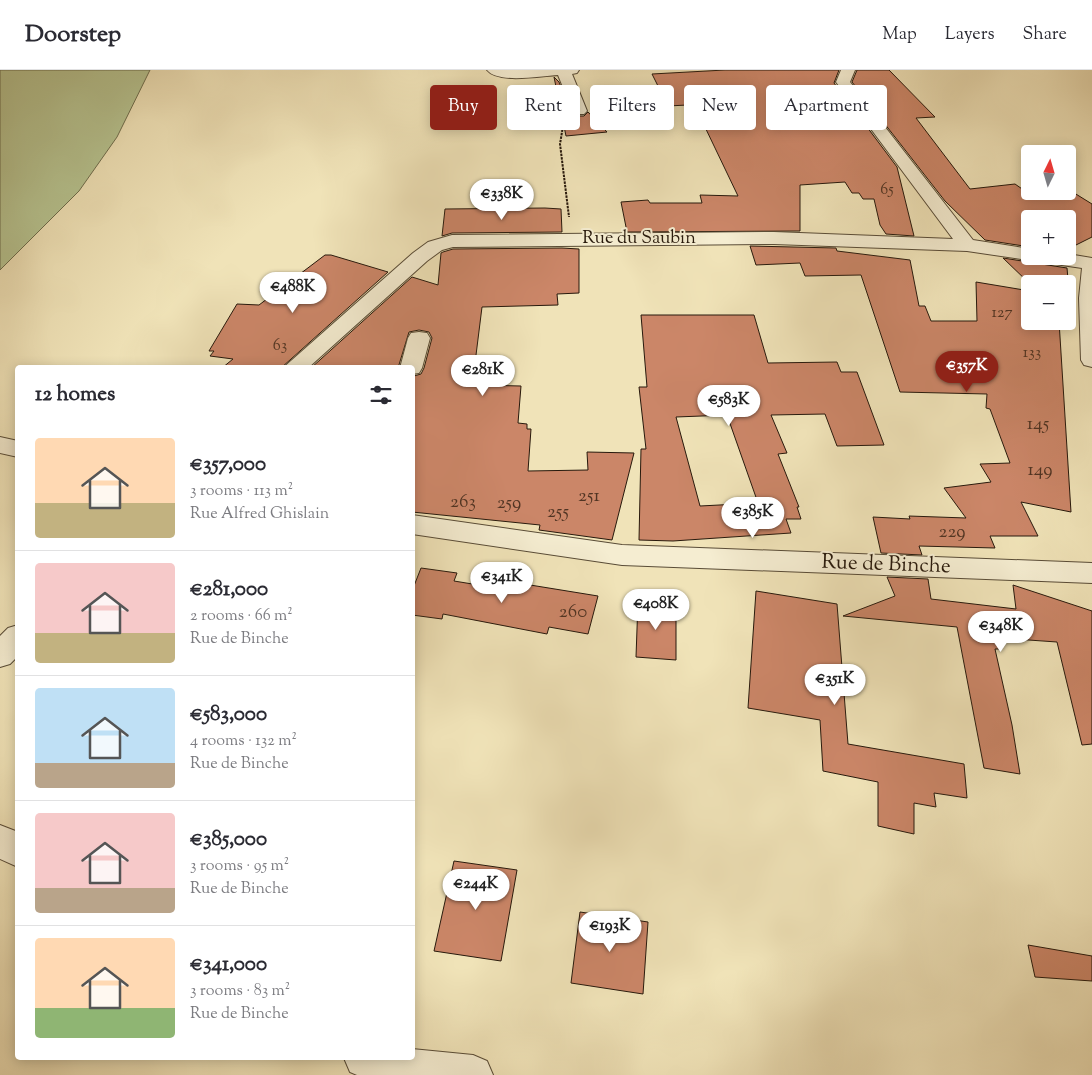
<!DOCTYPE html>
<html lang="en">
<head>
<meta charset="utf-8">
<style>
  :root { --surface:#fff; --page:#f2f2f3; --text:#2b2b33; --muted:#7c7c81; --line:#e1e1e2; --accent:#8f2418 }
  body { margin:0; font-family:"Sorts Mill Goudy",serif; background:var(--page); color:var(--text); height:100vh; display:flex; flex-direction:column; font-size:19px; white-space:nowrap }
  * { box-sizing:border-box; margin:0 }
  p { font-size:16px; color:var(--muted) }
  .icon { flex:none; width:28px; height:28px; fill:none; stroke:currentColor; stroke-width:2; stroke-linecap:round; stroke-linejoin:round }
  .map { position:relative; flex:1; overflow:hidden }
  .panel { position:absolute; left:15px; top:295px; width:400px; height:695px; display:flex; flex-direction:column; background:var(--surface); border-radius:5px; box-shadow:0 2px 12px #0003 }
  .panel>* { flex:none }
  .guide { position:absolute; left:430px; top:15px; width:475px; height:45px; display:flex; gap:10px }
  .needle { width:32px; rotate:5deg }
  .tools { position:absolute; left:1021px; top:75px; display:grid; gap:10px }
  .tools a { display:grid; place-items:center; width:55px; height:55px; border-radius:5px; background:var(--surface); box-shadow:0 2px 12px #0003; font-size:25px }
  .price { position:absolute; translate:-50% -42px; padding:0 11px; border-radius:18px; background:#fff; color:#222; font-size:16px; line-height:32px; filter:drop-shadow(0 1px 2px #0008) }
  .price::after { content:''; position:absolute; left:50%; top:30px; width:15px; height:11px; margin-left:-8px; background:inherit; clip-path:polygon(0 0,100% 0,50% 100%) }
  .price.on { background:var(--accent); color:#fff }
  ul { padding:0; list-style:none }
  li { display:flex; align-items:center; gap:15px; height:125px; padding:0 20px }
  li+li { border-top:1px solid var(--line) }
  li span { display:grid; place-items:center; flex:none; width:140px; height:100px; border-radius:5px; color:#555 }
  li>.icon { margin-inline-start:auto }
  span .icon { width:60px; height:60px; fill:#fffc; stroke-width:1 }
  li b { font-size:21px }
  h2 { display:flex; justify-content:space-between; align-items:center; height:60px; padding:0 20px; font-size:21px }
  .chip { padding:0 18px; border-radius:5px; background:var(--surface); box-shadow:0 2px 12px #0003; font-size:18px; line-height:45px }
  .chip.on { background:var(--accent); color:#fff }
  header { display:flex; align-items:center; gap:30px; box-sizing:border-box; height:70px; padding:0 25px; background:var(--surface); border-bottom:1px solid var(--line) }
  header strong { font-size:24px }
  nav { display:flex; gap:28px; margin-inline-start:auto; font-size:18px }
  .map>svg:first-child { display:block }
  .green { fill:#b7c491; stroke:#6f6e4e }
  .building { fill:#cb8668; stroke:#27190c; fill-rule:evenodd }
  .lines { fill:none; stroke-linecap:round; stroke-linejoin:round }
  .minor-casing { stroke:#594c37; stroke-width:2 }
  .path { stroke:#27190c; stroke-width:2; stroke-dasharray:2.5 1; stroke-linecap:butt }
  .minor { fill:#f5edd1; fill-rule:evenodd }
  .labels { text-anchor:middle; dominant-baseline:central; stroke-width:4; stroke-linejoin:round; paint-order:stroke }
  .far-number-label { font-size:16px; fill:#503423 }
  .far-street-label { font-size:18px; fill:#27190c; stroke:#f5edd1 }
  .number-label { font-size:19px; fill:#503423 }
  .street-label { font-size:21px; fill:#27190c; stroke:#f5edd1 }
</style>
</head>
<body>
<header>
<strong>Doorstep</strong>
<nav><a>Map</a><a>Layers</a><a>Share</a></nav>
</header>
<div class="map">
<svg width="1092" height="1005" viewBox="0 0 1092 1005">
  <rect width="100%" height="100%" fill="#f0e3b8"/>
  <filter id="stains"><feTurbulence type="fractalNoise" baseFrequency=".004" numOctaves="4"/><feColorMatrix values="0 0 0 0 .2 0 0 0 0 .09 0 0 0 0 .02 0 0 0 .5 -.17"/></filter>
  <radialGradient id="worn" r=".72"><stop offset=".6" stop-color="#630" stop-opacity="0"/><stop offset="1" stop-color="#630" stop-opacity=".3"/></radialGradient>
  <!-- green -->
  <path class="green" d="M0 0H150L117 67 79 121 0 200Z"/>
  <!-- building -->
  <g class="building">
    <path d="M725 0H839L834 13 897 97 914 166 886 164 880 155 874 129H863L859 123H852L845 112 800 115V161L627 162 621 132 648 130 650 133H702L700 125 738 126 704 55H700L687 35 668 36 652 4Z"/>
    <path d="M857 0H889L935 47 916 48 970 119 1015 114 1025 121H1071L1092 134V167L1068 179V149H1030V177L985 170 945 131 852 12Z"/>
    <path d="M554 7 559 12 573 46H584L588 42 607 62 566 66Z"/>
    <path d="M545 138 561 139 562 162 452 163 442 166 445 139Z"/>
    <path d="M750 176 836 178 837 181 910 190 919 236H925L931 251H977L976 212 1030 221V251H1059L1071 442 1021 432 1038 466H990L995 478 919 476 922 485 881 483 873 447 910 449 909 446 966 448 944 418 991 412 980 394 1010 393 990 339 986 338 987 324 900 322 861 205 805 206 800 193 756 195Z"/>
    <path d="M562 178 579 179V223L557 224 558 235 482 237 475 293H480L478 315 521 316 518 353 527 354V359H531L528 401 588 400 587 382 634 383 612 470 539 460 540 455 412 442V313L414 306 421 304 424 298 432 268 429 262 419 260 409 262 398 298H311L412 207 438 215 441 183 443 182 453 179Z"/>
    <path d="M325 185H331L388 202 281 298H222L233 289 210 286 214 281H209L237 234 259 235Z"/>
    <path d="M1003 188 1067 198 1072 255 1068 251V214H1030Z"/>
    <path d="M641 245H754L768 293 837 292 841 302H857L884 375 837 376 825 344 771 345 787 383 778 384 799 437H797L801 449H786L791 463 673 471 639 470 641 379H646L639 317H647ZM727 345 758 433 700 436 676 347Z"/>
    <path d="M421 498 457 503 454 511 521 522 524 514 598 526 588 564 549 557 547 564 443 544 442 549 412 545V521Z"/>
    <path d="M887 507 928 509 931 529 1016 539 1013 515 1092 541V674L1082 675 1057 572 1000 568 1002 579H995L1012 655 1020 704 984 698 957 557 843 546 895 526Z"/>
    <path d="M756 521 837 534 848 674 964 694 967 728 934 723 936 737 914 733V764L878 756V712L823 701 820 650 748 638Z"/>
    <path d="M638 531 676 534V590L636 587Z"/>
    <path d="M454 791 517 800 501 891 434 881Z"/>
    <path d="M580 842 648 852 643 924 571 913Z"/>
    <path d="M1028 875 1092 886V911L1035 907Z"/>
  </g>
  <g class="lines">
    <!-- minor casing -->
    <g class="minor-casing">
      <g id="minor">
        <path d="M487 0H579L577 3 572 4 587 41 584 44H574L558 5C541 6 498 14 487 0Z"/>
        <path d="M841 0H855L850 12 973 170 1030 179V186H1068V184L1092 188V297L1084 295 1081 290 1079 228 1082 198 967 181 774 174 453 177 442 180 427 191 308 298H283L413 183 428 172 452 165 774 162 953 169 836 12Z"/>
        <path d="M419 262 427 263 430 268 422 298 419 303 412 304V298H400L408 268 411 263Z"/>
        <path d="M0 367 18 371V387L0 383Z"/>
        <path d="M412 445 622 475 1092 493V513L622 495 412 464Z"/>
        <path d="M18 555V586L10 594 0 597V566L8 558Z"/>
        <path d="M0 755 18 762V797L0 789Z"/>
        <path d="M412 979 473 985 487 991 493 1005H357L350 1002 344 988H412Z"/>
      </g>
    </g>
    <!-- path -->
    <path class="path" d="M563 56 560 74 569 147"/>
    <!-- minor -->
    <use href="#minor" class="minor"/>
  </g>
  <g class="labels">
    <!-- far-number labels -->
    <g class="far-number-label">
      <text x="887" y="120">65</text>
      <text x="1002" y="243">127</text>
      <text x="280" y="276">63</text>
      <text x="1032" y="283">133</text>
    </g>
    <!-- far-street labels -->
    <g class="far-street-label">
      <text x="639" y="169">Rue du Saubin</text>
    </g>
    <!-- number labels -->
    <g class="number-label">
      <text x="1038" y="354">145</text>
      <text x="1040" y="400">149</text>
      <text x="589" y="426">251</text>
      <text x="463" y="432">263</text>
      <text x="509" y="433">259</text>
      <text x="558" y="442">255</text>
      <text x="952" y="462">229</text>
      <text x="573" y="542">260</text>
    </g>
    <!-- street labels -->
    <g class="street-label">
      <text transform="translate(886 495) rotate(2)">Rue de Binche</text>
    </g>
  </g>
  <rect width="100%" height="100%" filter="url(#stains)"/>
  <rect width="100%" height="100%" fill="url(#worn)"/>
</svg>
<div class="tools">
<a><svg class="needle" viewBox="-14 -14 28 28"><path d="M0-13l5 13h-10z" fill="#e53935"/><path d="M0 13l5-13h-10z" fill="#7c7c81"/></svg></a>
<a>+</a>
<a>−</a>
</div>
<b class="price" style="left:502px;top:151px">€338K</b>
<b class="price" style="left:293px;top:244px">€488K</b>
<b class="price on" style="left:967px;top:323px">€357K</b>
<b class="price" style="left:483px;top:327px">€281K</b>
<b class="price" style="left:729px;top:357px">€583K</b>
<b class="price" style="left:753px;top:469px">€385K</b>
<b class="price" style="left:502px;top:534px">€341K</b>
<b class="price" style="left:656px;top:561px">€408K</b>
<b class="price" style="left:1001px;top:583px">€348K</b>
<b class="price" style="left:835px;top:636px">€351K</b>
<b class="price" style="left:476px;top:841px">€244K</b>
<b class="price" style="left:610px;top:883px">€193K</b>
<div class="guide">
<a class="chip on">Buy</a>
<a class="chip">Rent</a>
<a class="chip">Filters</a>
<a class="chip">New</a>
<a class="chip">Apartment</a>
</div>
<section class="panel">
<h2>12 homes<svg class="icon" aria-label="filters" viewBox="0 0 24 24"><path d="M4 7h16M4 17h16"/><circle cx="9" cy="7" r="2"/><circle cx="15" cy="17" r="2"/></svg></h2>
<ul>
<li><span style="background:linear-gradient(#ffd9b3 65%,#c2b280 0)"><svg class="icon" aria-label="home" viewBox="0 0 24 24"><path d="M3 11l9-7 9 7M6 9v11h12V9"/></svg></span><div><b>€357,000</b><p>3 rooms · 113 m²</p><p>Rue Alfred Ghislain</p></div></li>
<li><span style="background:linear-gradient(#f6c9c9 70%,#c2b280 0)"><svg class="icon" aria-label="home" viewBox="0 0 24 24"><path d="M3 11l9-7 9 7M6 9v11h12V9"/></svg></span><div><b>€281,000</b><p>2 rooms · 66 m²</p><p>Rue de Binche</p></div></li>
<li><span style="background:linear-gradient(#bfe0f5 75%,#b9a48a 0)"><svg class="icon" aria-label="home" viewBox="0 0 24 24"><path d="M3 11l9-7 9 7M6 9v11h12V9"/></svg></span><div><b>€583,000</b><p>4 rooms · 132 m²</p><p>Rue de Binche</p></div></li>
<li><span style="background:linear-gradient(#f6c9c9 75%,#b9a48a 0)"><svg class="icon" aria-label="home" viewBox="0 0 24 24"><path d="M3 11l9-7 9 7M6 9v11h12V9"/></svg></span><div><b>€385,000</b><p>3 rooms · 95 m²</p><p>Rue de Binche</p></div></li>
<li><span style="background:linear-gradient(#ffd9b3 70%,#8fb573 0)"><svg class="icon" aria-label="home" viewBox="0 0 24 24"><path d="M3 11l9-7 9 7M6 9v11h12V9"/></svg></span><div><b>€341,000</b><p>3 rooms · 83 m²</p><p>Rue de Binche</p></div></li>
</ul>
</section>
</div>
</body>
</html>
